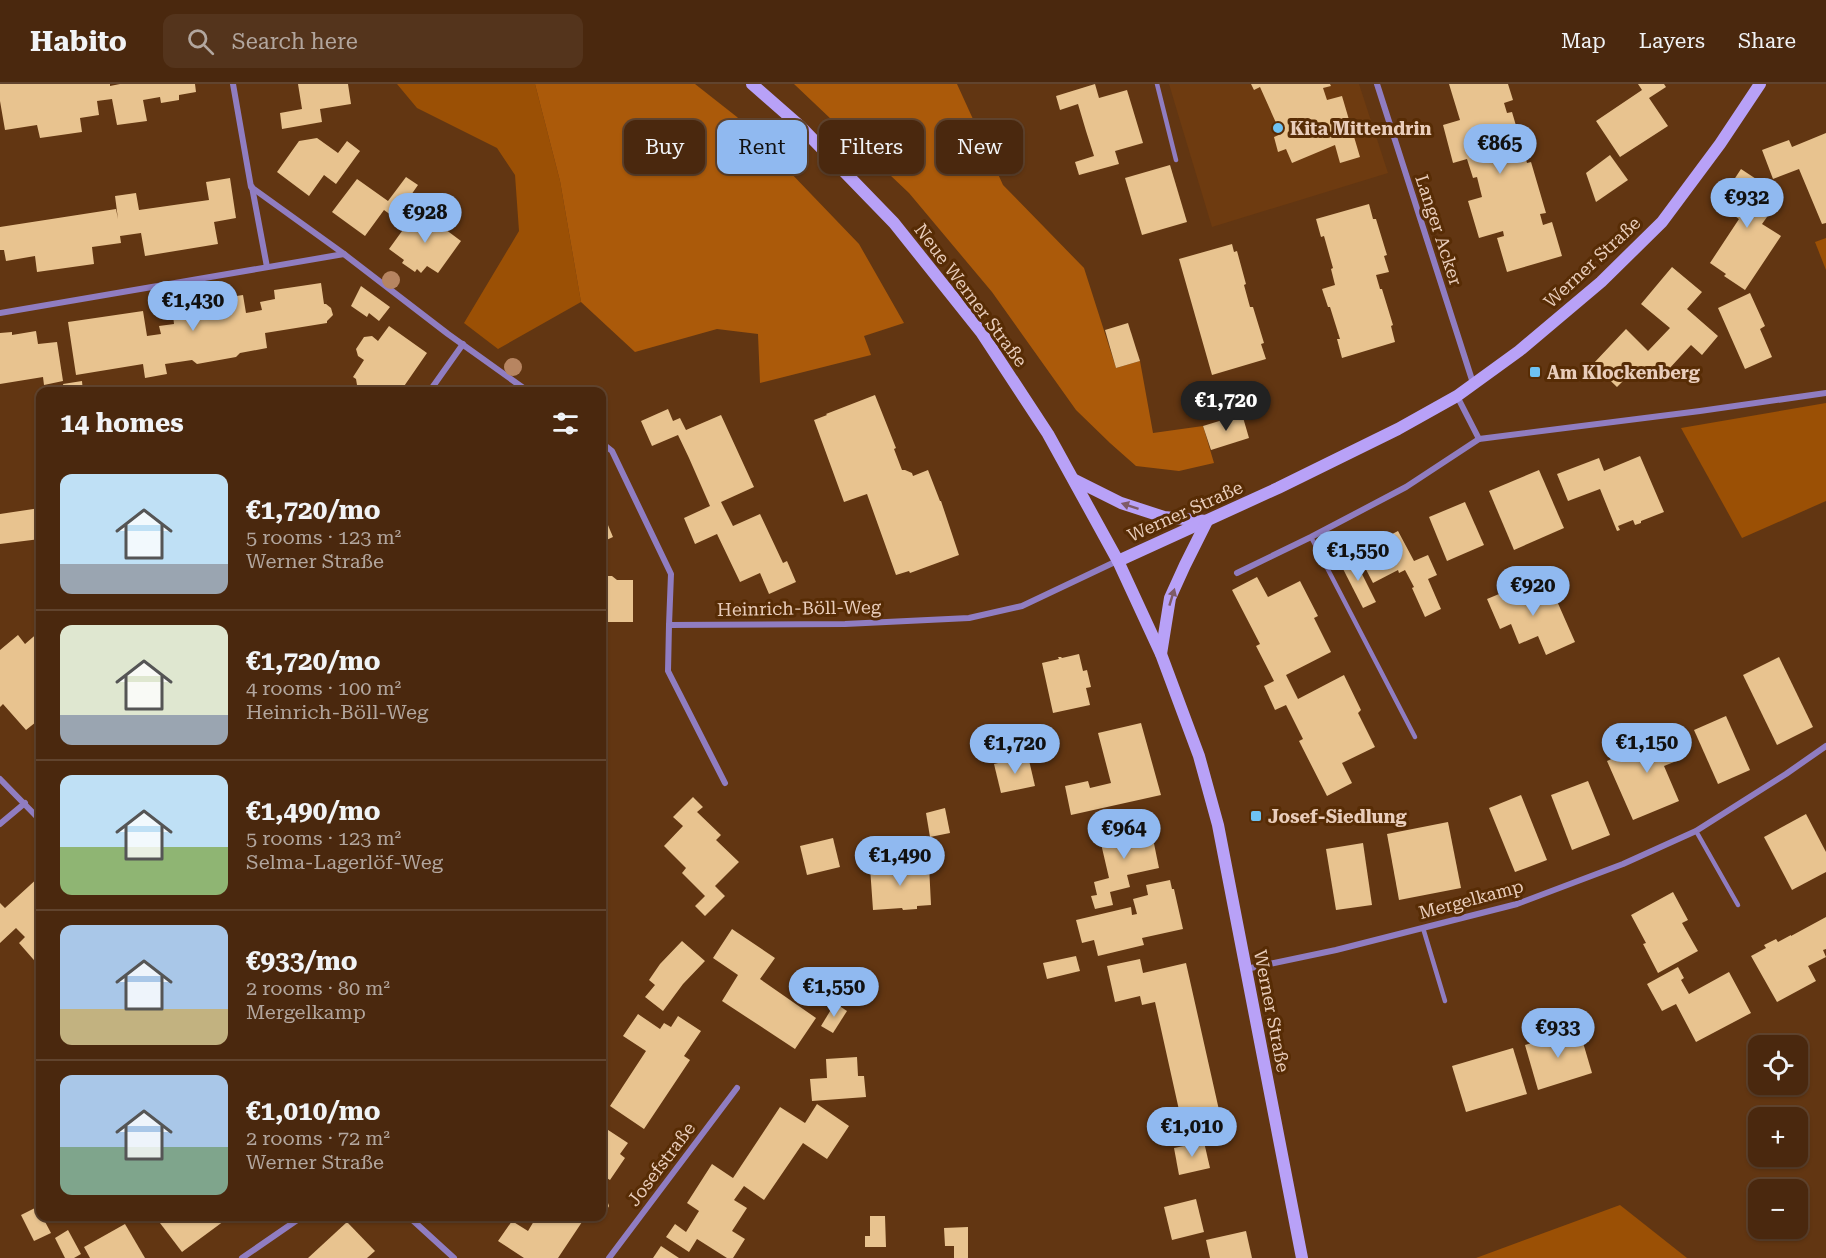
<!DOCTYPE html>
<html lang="en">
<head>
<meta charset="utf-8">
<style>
  :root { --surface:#4a280e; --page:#54341c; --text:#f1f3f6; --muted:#b2a69e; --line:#61442e; --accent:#90b9f0 }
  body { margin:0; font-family:"Roboto Serif",serif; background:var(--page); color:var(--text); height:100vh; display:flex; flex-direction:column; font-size:22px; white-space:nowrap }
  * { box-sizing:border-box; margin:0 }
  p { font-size:20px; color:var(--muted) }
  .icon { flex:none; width:33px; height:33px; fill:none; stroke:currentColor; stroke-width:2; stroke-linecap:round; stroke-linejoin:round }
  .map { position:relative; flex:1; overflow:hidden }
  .details { position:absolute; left:36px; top:303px; width:570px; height:834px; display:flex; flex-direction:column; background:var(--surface); border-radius:12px; box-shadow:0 2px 4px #0004,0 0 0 2px var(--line) }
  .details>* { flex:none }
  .top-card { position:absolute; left:624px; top:36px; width:570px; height:54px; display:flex; gap:12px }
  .controls { position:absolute; left:1748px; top:951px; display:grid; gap:12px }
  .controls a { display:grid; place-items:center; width:60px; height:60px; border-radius:12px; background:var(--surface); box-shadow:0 2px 4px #0004,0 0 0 2px var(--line); font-size:30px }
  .price { position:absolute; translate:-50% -51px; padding:0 14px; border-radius:21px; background:var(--accent); color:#111; font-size:20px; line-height:39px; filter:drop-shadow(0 2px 3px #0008) }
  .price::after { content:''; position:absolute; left:50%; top:36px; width:18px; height:14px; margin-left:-9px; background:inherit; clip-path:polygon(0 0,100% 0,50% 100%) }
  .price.on { background:#222; color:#fff }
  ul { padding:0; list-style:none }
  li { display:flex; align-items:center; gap:18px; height:150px; padding:0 24px }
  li+li { border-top:2px solid var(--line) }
  li span { display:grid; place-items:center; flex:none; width:168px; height:120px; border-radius:12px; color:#555 }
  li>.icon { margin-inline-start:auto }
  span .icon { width:72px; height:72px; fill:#fffc; stroke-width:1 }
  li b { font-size:26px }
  h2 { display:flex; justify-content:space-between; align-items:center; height:72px; padding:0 24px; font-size:26px }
  .chip { padding:0 21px; border-radius:12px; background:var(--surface); box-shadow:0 2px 4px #0004,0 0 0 2px var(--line); font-size:21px; line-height:54px }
  .chip.on { background:var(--accent); color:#111 }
  header { display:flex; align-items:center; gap:36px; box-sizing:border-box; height:84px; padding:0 30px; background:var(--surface); border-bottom:2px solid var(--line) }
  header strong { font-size:28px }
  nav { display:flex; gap:33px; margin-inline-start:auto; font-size:21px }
  .search { width:420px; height:54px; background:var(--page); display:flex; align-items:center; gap:15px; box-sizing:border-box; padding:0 21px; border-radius:12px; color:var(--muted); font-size:22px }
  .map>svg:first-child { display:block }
  .built { fill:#6e3b10 }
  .green { fill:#9b5005 }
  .forest { fill:#ab5a0a }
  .building { fill:#e8c38f }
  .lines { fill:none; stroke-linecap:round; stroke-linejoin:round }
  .lane { stroke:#907dc1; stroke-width:4.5 }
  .street { stroke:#907dc1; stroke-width:6 }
  .secondary { stroke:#b8a1f7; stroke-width:12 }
  .tree { fill:#b78561 }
  .oneway { fill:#7e5b66 }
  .poi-dot { fill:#6ec2f3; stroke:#572c05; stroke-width:2 }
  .labels { text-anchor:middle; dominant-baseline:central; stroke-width:6; stroke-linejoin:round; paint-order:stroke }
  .poi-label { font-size:18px; font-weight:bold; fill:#e9cdbb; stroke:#572c05; text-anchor:start }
  .street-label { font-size:18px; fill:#e9cdbb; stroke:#572c05 }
</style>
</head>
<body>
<header>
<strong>Habito</strong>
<div class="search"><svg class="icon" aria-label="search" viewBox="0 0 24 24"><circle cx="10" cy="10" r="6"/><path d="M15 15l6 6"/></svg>Search here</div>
<nav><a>Map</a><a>Layers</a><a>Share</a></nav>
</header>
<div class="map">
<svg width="1826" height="1174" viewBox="0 0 1826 1174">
  <rect width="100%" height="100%" fill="#623612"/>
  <!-- built -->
  <path class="built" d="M1169 0H1359L1388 89 1212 143Z"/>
  <!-- green -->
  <g class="green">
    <path d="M397 0H535L560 97 581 218 498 265 464 239 519 147 515 91 497 64 417 24Z"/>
    <path d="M1826 154V186L1815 158Z"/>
    <path d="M1826 319V417L1742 454 1681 344Z"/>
    <path d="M1620 1121 1687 1174H1476Z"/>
  </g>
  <!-- forest -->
  <g class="forest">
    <path d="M535 0H695L737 33 859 160 904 239 864 252 871 271 760 299 758 250 717 245 635 268 581 218 560 97Z"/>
    <path d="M794 0H957L1003 101 1084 184 1116 284 1140 277 1153 349 1203 342 1214 379 1179 387 1136 382 1110 359 1076 326 992 208 909 109Z"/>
  </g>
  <!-- building -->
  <g class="building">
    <path d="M0 0H110V2L120 0H195L196 8 179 11V16L161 19 160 13 143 16 147 37 117 41 112 15 97 17 99 31 80 34 82 48 40 54 37 41 5 46 0 17Z"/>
    <path d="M298 0H348L351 20 320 25 322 38 282 45 280 29 302 25Z"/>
    <path d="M1095 0 1099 14 1127 6 1143 59 1115 67 1119 80 1079 91 1075 78 1094 72 1086 47 1078 20 1060 26 1056 12Z"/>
    <path d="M1251 0H1330L1331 2 1323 4 1327 16 1342 12 1360 73 1340 79 1335 61 1292 79 1286 65 1278 68 1274 53 1281 50 1260 3 1254 6Z"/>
    <path d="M1449 0H1508L1513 16 1504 19 1507 29 1512 28 1527 79 1531 78 1546 129 1540 130 1543 141 1552 138 1562 172 1507 188 1497 154 1504 152 1503 147 1479 154 1468 117 1482 113 1477 93 1473 94 1467 75 1453 79 1443 41 1460 36Z"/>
    <path d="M1638 0H1664L1666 3 1649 14 1668 42 1620 73 1596 37 1642 6Z"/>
    <path d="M1826 49V139L1822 140 1799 85 1773 95 1762 66 1789 56 1792 63Z"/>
    <path d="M317 54 338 69 347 57 360 67 336 100 324 91 309 112 277 88 299 57Z"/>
    <path d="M1610 71 1628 96 1596 118 1586 89Z"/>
    <path d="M1170 81 1187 138 1142 151 1125 94Z"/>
    <path d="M1741 85 1782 112 1762 140 1781 152 1745 206 1724 192 1726 190 1710 179 1739 135 1718 120Z"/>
    <path d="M406 93 418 101 395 134 384 126 365 152 332 128 357 95 388 117Z"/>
    <path d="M230 94 236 134 214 138 218 160 145 172 141 149 120 152 121 159 92 163 94 180 37 188 35 172 6 177 4 166H0V143L116 125 118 135 115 112 136 109 139 126 209 116 206 98Z"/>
    <path d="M1369 120 1373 135H1376L1387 171 1384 172 1389 188 1376 191 1380 205H1382L1393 241 1391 242 1395 258 1342 274 1337 255H1340L1330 223H1328L1322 205 1335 201 1331 185 1333 184 1324 152 1321 153 1316 135Z"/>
    <path d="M418 125 461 157 438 189 427 182 421 189 417 185 415 188 402 179 404 176 389 165Z"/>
    <path d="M1232 160 1234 168 1237 167 1246 200 1244 201 1250 223H1253L1264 259 1261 260 1266 275 1212 291 1179 175Z"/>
    <path d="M1672 183 1702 208 1687 225 1718 252 1702 271 1691 261 1668 286 1659 278 1644 294 1635 285 1617 303 1593 280 1626 245 1648 267 1670 244 1641 220Z"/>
    <path d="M321 199 324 220H326L331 224 333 231 327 237V239L265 249 267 264 240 269 236 273 197 280 192 276 165 280 167 290 145 294 143 280 76 291 68 238 143 227 147 252 161 250 159 242 174 240 172 222 243 211 246 229 262 226 260 218 275 215 274 206Z"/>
    <path d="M361 202 390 223 379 237 369 229 367 233 351 222Z"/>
    <path d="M1750 209 1765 242 1760 245 1772 273 1745 285 1718 224Z"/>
    <path d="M1128 239 1140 277 1116 284 1105 246Z"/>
    <path d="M389 242 427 269 400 308H374L372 306 365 307 357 301 356 295 353 293 364 276 358 272 356 265 364 253 372 252 378 257Z"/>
    <path d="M36 247 38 260 57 258 63 297 44 301 43 293 0 300V249L12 248V251Z"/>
    <path d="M82 297 83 308H65L63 300Z"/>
    <path d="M875 311 896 364 894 365 902 386H905L912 389 913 392 928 386 940 417H941L959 471 910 489 909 487 896 491 867 410 844 418 814 336 827 331 826 330Z"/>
    <path d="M668 325 673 337 680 334 686 346 721 331 754 403 721 418 733 442 760 430 783 479 787 477 796 498 769 510 760 489 740 498 717 450 695 460 684 434 710 422 689 374 678 351 652 362 641 337Z"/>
    <path d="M1242 330 1249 354 1211 366 1203 342Z"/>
    <path d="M1640 372 1664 428 1641 437V439L1635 441 1633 436 1618 442 1620 446 1617 447 1600 405 1568 417 1557 390 1599 374 1604 387Z"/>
    <path d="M1539 386 1564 444 1514 466 1489 407Z"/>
    <path d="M1465 418 1484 461 1447 477 1429 433Z"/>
    <path d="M40 424V455L0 460V430Z"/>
    <path d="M602 427 613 453 602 458Z"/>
    <path d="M1398 447 1414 477 1428 471 1437 491 1428 495 1441 525 1425 533 1412 504 1414 503 1405 486 1399 489 1398 486 1373 499 1357 468Z"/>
    <path d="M1353 472 1376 518 1363 524 1340 479Z"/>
    <path d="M604 492H612L617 496H633V538H602V495Z"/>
    <path d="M1257 493 1268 513 1300 497 1318 532 1314 534 1331 568 1286 591 1298 615 1344 591 1361 626 1358 629 1375 663 1342 679 1352 699 1327 712 1299 657 1303 655 1286 621 1275 626 1264 602 1274 597 1256 562 1260 560 1232 506Z"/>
    <path d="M1549 499 1575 558 1546 571 1538 552 1519 560 1511 540 1500 545 1487 515 1516 503 1520 512Z"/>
    <path d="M40 547V643L36 638 26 646 3 620 0 623V566L18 551 25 560Z"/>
    <path d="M1079 570 1083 587 1087 586 1091 603 1086 604 1090 621 1053 629 1042 579 1059 575 1058 573H1061L1062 574Z"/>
    <path d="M1779 573 1813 643 1777 661 1743 591Z"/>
    <path d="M1726 632 1750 686 1718 700 1694 646Z"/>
    <path d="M1141 639 1161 711 1071 731 1065 702 1088 697 1090 704 1111 699 1098 649Z"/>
    <path d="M1664 639 1679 676 1664 682 1679 717 1633 736 1607 677 1651 657 1646 647Z"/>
    <path d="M1028 672 1035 702 1001 709 994 680Z"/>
    <path d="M1588 697 1610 751 1572 766 1551 711Z"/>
    <path d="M1521 711 1547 776 1515 788 1489 724Z"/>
    <path d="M693 713 703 723 697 728 721 751 716 756 739 778 715 802 725 812 705 832 695 822 705 812 682 789 686 784 664 762 683 742 673 733Z"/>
    <path d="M945 724 950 749 930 753 926 729Z"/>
    <path d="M1806 730 1826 768V788L1792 806 1764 753Z"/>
    <path d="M1448 738 1461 804 1399 816 1387 750Z"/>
    <path d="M1150 740 1159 784 1127 791 1130 803 1110 808 1113 821 1095 825 1091 812 1097 811 1094 798 1109 794 1099 751Z"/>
    <path d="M833 754 840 783 807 791 800 762Z"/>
    <path d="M1363 759 1372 821 1336 826 1326 765Z"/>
    <path d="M906 780V782L929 781 931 821 917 822V825L903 826 902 824 873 826 870 783Z"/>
    <path d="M40 792 39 845 40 883 19 859 25 853 16 844 0 859V819L5 824Z"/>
    <path d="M1170 796 1172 805H1174L1183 845 1142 854 1144 861 1098 872 1094 856 1082 859 1076 836 1131 823 1132 831 1137 830 1133 815 1148 811 1146 801Z"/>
    <path d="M1673 808 1688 836 1682 839 1698 867 1658 889 1643 860 1646 859 1631 831Z"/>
    <path d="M1826 833V865L1823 866 1826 873 1808 882 1816 897 1777 918 1751 872 1766 864 1764 861 1776 855 1778 858 1791 851V852Z"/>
    <path d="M732 845 775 874 760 895 816 934 795 965 722 917 738 891 713 874Z"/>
    <path d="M682 857 705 877 683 900 663 927 645 913 655 901 649 896 660 880Z"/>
    <path d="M1076 872 1080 887 1047 895 1043 879Z"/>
    <path d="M1140 875 1143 889 1186 879 1219 1026 1181 1035 1155 918 1142 921 1140 912 1115 918 1107 882Z"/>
    <path d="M1678 883 1684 894 1681 896 1689 910 1729 888 1751 929 1696 958 1676 920 1662 927 1647 900Z"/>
    <path d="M835 919 847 927 833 949 821 942Z"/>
    <path d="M638 930 660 945 664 939 671 943 678 932 701 947 684 972 690 976 644 1045 610 1022 646 967 623 952Z"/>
    <path d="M1579 945 1592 989 1538 1006 1525 961Z"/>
    <path d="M1513 964 1527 1010 1466 1028 1452 982Z"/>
    <path d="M857 973 858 992H864L866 1013 812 1017 810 995 827 994 826 975Z"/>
    <path d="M817 1020 849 1042 827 1075 803 1059 764 1116 744 1102 734 1116 747 1124 732 1147 745 1155 733 1174H727L697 1155 689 1168 666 1153 675 1140 686 1148 699 1127 687 1119 712 1080 733 1094 780 1023 805 1039Z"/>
    <path d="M602 1042 628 1059 620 1070 625 1074 610 1096 602 1091Z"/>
    <path d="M1204 1058 1210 1084 1179 1091 1174 1064Z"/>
    <path d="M602 1112 607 1116 609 1122 605 1129 602 1130Z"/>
    <path d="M1196 1115 1204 1148 1172 1156 1164 1123Z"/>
    <path d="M37 1123 40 1132H42L51 1149 34 1157 21 1131Z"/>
    <path d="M169 1132H220L224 1137 182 1168 160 1139Z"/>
    <path d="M537 1132H586L558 1174H524L498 1157 512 1137 528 1147Z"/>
    <path d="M870 1132H885L886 1163H865V1152H870Z"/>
    <path d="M347 1138 375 1167 367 1174H308Z"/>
    <path d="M125 1140 145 1174H90L84 1163Z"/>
    <path d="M968 1143V1174H954V1162H945L944 1144Z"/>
    <path d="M68 1146 81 1170 74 1174H65L55 1154Z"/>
    <path d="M1246 1147 1252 1174H1210L1206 1156Z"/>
    <path d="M661 1162 679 1174H653Z"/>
  </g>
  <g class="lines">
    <!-- lane -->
    <g class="lane">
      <path d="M1157 0 1176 76"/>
      <path d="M1311 453 1415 653"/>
      <path d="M1696 747 1738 821"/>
      <path d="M1423 844 1445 917"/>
    </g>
    <!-- street -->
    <g class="street">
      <path d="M233 0 251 103 344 170 448 250 529 308"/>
      <path d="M1377 0 1473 299"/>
      <path d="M252 103 267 183"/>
      <path d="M0 229 344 170"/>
      <path d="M429 308 463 260"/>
      <path d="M1457 312 1479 355 1700 327 1826 309"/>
      <path d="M602 359 612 367 671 490 669 541 845 540 969 534 1022 522 1117 477"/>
      <path d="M1237 489 1311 453 1406 403 1479 355"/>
      <path d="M669 541 668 587 725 699"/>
      <path d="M0 695 40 736"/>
      <path d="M0 740 25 719"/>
      <path d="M1246 885 1336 866 1517 820 1623 780 1696 747 1786 690 1826 662"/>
      <path d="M408 1132 454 1174"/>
      <path d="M242 1174 303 1132"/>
      <path d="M609 1174 737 1004"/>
    </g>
    <!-- secondary -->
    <g class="secondary">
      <path d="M752 0 800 42 894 139 981 248 1048 350 1118 477 1161 570 1199 672 1218 741 1302 1174"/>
      <path d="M1075 396 1121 419 1164 433 1206 437"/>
      <path d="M1118 477 1278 404 1398 345 1457 312 1519 267 1601 198 1662 138 1720 60 1760 0"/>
      <path d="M1161 570 1170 514 1185 481 1207 437"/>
    </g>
  </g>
  <!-- trees -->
  <g class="tree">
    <circle cx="391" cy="196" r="9"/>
    <circle cx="513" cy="283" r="9"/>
  </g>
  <!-- one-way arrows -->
  <defs><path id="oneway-solid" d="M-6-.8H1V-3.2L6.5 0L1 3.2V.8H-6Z" transform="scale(1.5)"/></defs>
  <g class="oneway">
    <use href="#oneway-solid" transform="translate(1130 422) rotate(-162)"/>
    <use href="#oneway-solid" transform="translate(1172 513) rotate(-73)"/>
  </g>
  <!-- markers -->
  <g class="poi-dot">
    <circle cx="1278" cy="44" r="6"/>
    <rect x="1529" y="282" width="12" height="12" rx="3"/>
    <rect x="1250" y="726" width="12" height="12" rx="3"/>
  </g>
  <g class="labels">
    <!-- poi labels -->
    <g class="poi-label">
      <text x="1290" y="44">Kita Mittendrin</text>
      <text x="1547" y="288">Am Klockenberg</text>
      <text x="1268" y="732">Josef-Siedlung</text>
    </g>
    <!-- street labels -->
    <g class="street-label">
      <text transform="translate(1439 146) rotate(72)">Langer Acker</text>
      <text transform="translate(1592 178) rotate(-43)">Werner Straße</text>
      <text transform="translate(971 211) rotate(53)">Neue Werner Straße</text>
      <text transform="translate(1185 427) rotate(-24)">Werner Straße</text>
      <text transform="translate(799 524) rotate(-1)">Heinrich-Böll-Weg</text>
      <text transform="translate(1471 815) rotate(-15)">Mergelkamp</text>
      <text transform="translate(1272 927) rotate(79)">Werner Straße</text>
      <text transform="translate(661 1080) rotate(-53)">Josefstraße</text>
    </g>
  </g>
</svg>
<div class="controls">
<a><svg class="icon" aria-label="locate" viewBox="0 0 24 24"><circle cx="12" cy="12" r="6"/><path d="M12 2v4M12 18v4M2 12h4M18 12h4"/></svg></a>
<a>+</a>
<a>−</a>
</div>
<b class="price" style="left:1500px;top:91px">€865</b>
<b class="price" style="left:1747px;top:145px">€932</b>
<b class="price" style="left:425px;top:160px">€928</b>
<b class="price" style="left:193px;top:248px">€1,430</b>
<b class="price on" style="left:1226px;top:348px">€1,720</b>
<b class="price" style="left:1358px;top:498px">€1,550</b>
<b class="price" style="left:1533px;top:533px">€920</b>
<b class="price" style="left:1647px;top:690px">€1,150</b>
<b class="price" style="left:1015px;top:691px">€1,720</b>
<b class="price" style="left:1124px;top:776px">€964</b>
<b class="price" style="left:900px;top:803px">€1,490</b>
<b class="price" style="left:834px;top:934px">€1,550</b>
<b class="price" style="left:1558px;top:975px">€933</b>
<b class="price" style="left:1192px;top:1074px">€1,010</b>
<div class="top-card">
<a class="chip">Buy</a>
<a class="chip on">Rent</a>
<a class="chip">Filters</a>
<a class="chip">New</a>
</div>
<section class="details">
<h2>14 homes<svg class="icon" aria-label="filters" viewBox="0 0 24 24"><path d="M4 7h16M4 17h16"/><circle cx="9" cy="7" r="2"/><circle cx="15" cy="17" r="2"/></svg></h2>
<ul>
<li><span style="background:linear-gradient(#bfe0f5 75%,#9aa5b1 0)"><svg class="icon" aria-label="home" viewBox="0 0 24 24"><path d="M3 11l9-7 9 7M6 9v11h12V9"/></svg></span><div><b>€1,720/mo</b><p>5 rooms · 123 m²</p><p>Werner Straße</p></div></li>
<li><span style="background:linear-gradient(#dfe7d0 75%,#9aa5b1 0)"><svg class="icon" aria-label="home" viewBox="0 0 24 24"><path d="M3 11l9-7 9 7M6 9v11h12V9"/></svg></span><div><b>€1,720/mo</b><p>4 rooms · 100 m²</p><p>Heinrich-Böll-Weg</p></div></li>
<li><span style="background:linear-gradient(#bfe0f5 60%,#8fb573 0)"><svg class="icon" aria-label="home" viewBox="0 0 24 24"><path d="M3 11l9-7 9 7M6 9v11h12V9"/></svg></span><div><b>€1,490/mo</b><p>5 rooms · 123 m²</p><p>Selma-Lagerlöf-Weg</p></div></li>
<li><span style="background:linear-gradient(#a9c7e8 70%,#c2b280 0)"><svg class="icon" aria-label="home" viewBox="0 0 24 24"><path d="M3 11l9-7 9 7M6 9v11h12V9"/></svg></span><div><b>€933/mo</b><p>2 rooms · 80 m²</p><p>Mergelkamp</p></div></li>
<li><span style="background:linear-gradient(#a9c7e8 60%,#7fa58c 0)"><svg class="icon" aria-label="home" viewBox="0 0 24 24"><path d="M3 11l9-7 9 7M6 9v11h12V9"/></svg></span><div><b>€1,010/mo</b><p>2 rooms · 72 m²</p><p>Werner Straße</p></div></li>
</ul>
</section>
</div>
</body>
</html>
